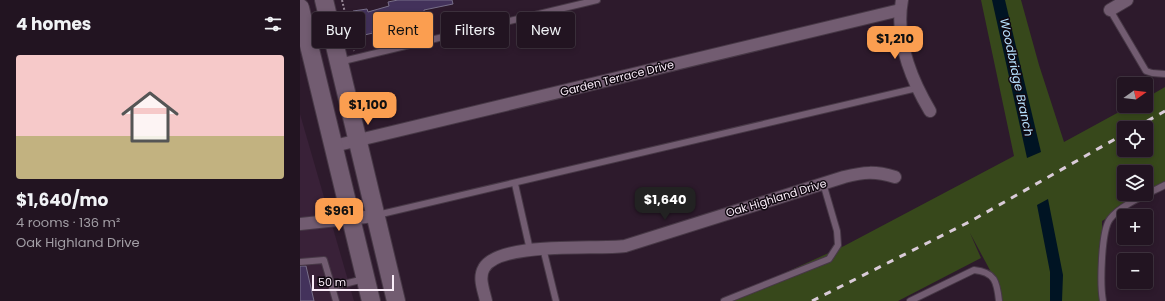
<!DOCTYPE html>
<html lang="en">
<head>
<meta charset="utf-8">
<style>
  :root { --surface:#221421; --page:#2e212e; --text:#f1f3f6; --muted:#a29ea5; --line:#3f333f; --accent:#fb9e50 }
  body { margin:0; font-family:Poppins,sans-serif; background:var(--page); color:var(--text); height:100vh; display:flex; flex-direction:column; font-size:15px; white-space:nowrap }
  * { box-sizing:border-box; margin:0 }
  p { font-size:13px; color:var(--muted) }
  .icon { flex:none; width:22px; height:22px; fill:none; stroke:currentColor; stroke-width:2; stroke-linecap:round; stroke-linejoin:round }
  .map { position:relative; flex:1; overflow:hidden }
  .drawer { display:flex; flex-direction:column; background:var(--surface); width:300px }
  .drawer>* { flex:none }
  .top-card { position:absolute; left:12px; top:12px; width:380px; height:36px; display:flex; gap:8px }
  .needle { width:26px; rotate:76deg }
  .buttons { position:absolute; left:817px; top:77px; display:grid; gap:8px }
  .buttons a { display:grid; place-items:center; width:36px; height:36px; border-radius:4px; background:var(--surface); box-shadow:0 2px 6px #0003,0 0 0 1px var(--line); font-size:20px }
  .scale { position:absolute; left:12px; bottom:10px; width:82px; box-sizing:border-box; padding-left:4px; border:2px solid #faedf9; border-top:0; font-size:11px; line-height:14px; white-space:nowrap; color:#faedf9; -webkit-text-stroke:3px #100810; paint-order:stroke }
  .price { position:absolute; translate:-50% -34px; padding:0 9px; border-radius:8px; background:var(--accent); color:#111; font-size:13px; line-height:26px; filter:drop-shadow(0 1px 2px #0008) }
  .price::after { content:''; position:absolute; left:50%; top:24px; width:12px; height:9px; margin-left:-6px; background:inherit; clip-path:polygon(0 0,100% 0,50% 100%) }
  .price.selected { background:#222; color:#fff }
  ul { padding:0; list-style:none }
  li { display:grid; align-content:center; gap:8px; height:212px; padding:0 16px }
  li span { display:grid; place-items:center; height:124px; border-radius:4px; color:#555 }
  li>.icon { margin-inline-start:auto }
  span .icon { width:72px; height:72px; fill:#fffc; stroke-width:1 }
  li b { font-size:17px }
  h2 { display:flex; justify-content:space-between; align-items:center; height:48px; padding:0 16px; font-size:17px }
  .chip { padding:0 14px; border-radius:4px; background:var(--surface); box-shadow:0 2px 6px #0003,0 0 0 1px var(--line); font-size:14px; line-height:36px }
  .chip.selected { background:var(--accent); color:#111 }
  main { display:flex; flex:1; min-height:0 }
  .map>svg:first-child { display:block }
  .built { fill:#392138 }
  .green { fill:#37481b; fill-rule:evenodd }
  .water { fill:#001423 }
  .building { fill:#43325b; stroke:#786f89 }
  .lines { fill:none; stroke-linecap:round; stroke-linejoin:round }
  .lane-casing { stroke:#473846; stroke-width:8 }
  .street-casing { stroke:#473846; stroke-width:14 }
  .secondary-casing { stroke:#473846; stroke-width:20 }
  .path { stroke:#988897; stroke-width:2; stroke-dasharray:2 2; stroke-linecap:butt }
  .lane { stroke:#725c71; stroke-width:6 }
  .street { stroke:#725c71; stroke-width:12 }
  .secondary { stroke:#725c71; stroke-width:18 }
  .rail { stroke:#d9cbd8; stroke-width:3; stroke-dasharray:7 7; stroke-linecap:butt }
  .labels { text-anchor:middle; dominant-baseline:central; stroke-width:3; stroke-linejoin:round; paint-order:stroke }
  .street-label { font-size:11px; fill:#faedf9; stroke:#100810 }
  .water-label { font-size:12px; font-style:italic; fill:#b5e0fe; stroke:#100810 }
</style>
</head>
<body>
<main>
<section class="drawer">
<h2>4 homes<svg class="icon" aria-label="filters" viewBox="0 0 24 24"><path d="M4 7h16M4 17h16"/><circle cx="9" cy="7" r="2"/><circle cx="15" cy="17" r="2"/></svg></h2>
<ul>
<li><span style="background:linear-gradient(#f6c9c9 65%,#c2b280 0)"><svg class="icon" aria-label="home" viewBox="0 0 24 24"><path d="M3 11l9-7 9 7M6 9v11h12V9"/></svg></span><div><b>$1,640/mo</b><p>4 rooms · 136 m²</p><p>Oak Highland Drive</p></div></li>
</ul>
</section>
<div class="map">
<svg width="865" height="301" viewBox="0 0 865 301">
  <rect width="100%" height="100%" fill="#2d1a2c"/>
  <!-- built -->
  <path class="built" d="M0 114 54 301H0Z"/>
  <!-- green -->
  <path class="green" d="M681 0H721L739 65 764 142 830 106H846V98L865 87V184L802 221V301H701L699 287 670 233 681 258 598 301H423L544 246 714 156ZM824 128H846V150H824ZM824 172H846V194H824Z"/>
  <!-- water -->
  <g class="water">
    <path d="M692 0H705L741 152 727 158Z"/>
    <path d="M748 199 763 275 762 301H750V272L737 205Z"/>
  </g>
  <!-- building -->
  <g class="building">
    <path d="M98 0H152L153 4 124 10V13L107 17V24L72 31 73 33 60 36 53 11 67 9 68 12 89 6 88 2Z"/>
    <path d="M0 266H6L14 301H0Z"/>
  </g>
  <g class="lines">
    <!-- lane casing -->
    <g class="lane-casing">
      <g id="lane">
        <path d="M810 10 846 71 852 73 865 74"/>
        <path d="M39 62 297 0"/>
        <path d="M215 184 230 250"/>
        <path d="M77 215 617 88"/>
        <path d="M243 248 256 301"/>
        <path d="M0 262 24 260 32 287 64 279"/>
        <path d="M32 287 36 301"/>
        <path d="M424 301 529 259 538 245 537 231 523 183"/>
        <path d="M610 301 674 270C695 272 697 282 699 301"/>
        <path d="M803 301C800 285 801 231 810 219 820 205 850 193 865 185"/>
      </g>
    </g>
    <!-- street casing -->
    <g class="street-casing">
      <g id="street">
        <path d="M602 0C595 38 611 79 630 111"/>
        <path d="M810 10 827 0"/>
        <path d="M34 146 600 10"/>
        <path d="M0 224 75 216"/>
        <path d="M186 301C184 291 178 278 184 268 199 241 296 250 325 246L544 177C564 172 575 171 595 177"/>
      </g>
    </g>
    <!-- secondary casing -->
    <g class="secondary-casing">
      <g id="secondary">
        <path d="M24 0 96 301"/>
        <path d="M0 8 71 301"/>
      </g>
    </g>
    <!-- path -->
    <path class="path" d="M42 0 54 51"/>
    <!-- lane -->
    <use href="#lane" class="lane"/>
    <!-- street -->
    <use href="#street" class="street"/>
    <!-- secondary -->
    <use href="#secondary" class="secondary"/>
    <!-- rail -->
    <g class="rail">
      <path d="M835 128 865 111"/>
      <path d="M512 301 671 221 824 134"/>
    </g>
  </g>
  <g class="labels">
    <!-- street labels -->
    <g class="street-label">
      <text transform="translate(317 78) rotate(-14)">Garden Terrace Drive</text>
      <text transform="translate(476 198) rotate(-17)">Oak Highland Drive</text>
    </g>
    <!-- water labels -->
    <g class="water-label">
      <text transform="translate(717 77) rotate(78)">Woodbridge Branch</text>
    </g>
  </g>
</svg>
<div class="buttons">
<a><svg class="needle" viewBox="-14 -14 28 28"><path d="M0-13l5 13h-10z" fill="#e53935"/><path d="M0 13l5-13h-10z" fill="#a29ea5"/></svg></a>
<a><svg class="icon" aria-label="locate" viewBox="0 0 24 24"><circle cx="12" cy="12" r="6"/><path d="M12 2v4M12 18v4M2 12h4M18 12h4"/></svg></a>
<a><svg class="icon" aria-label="layers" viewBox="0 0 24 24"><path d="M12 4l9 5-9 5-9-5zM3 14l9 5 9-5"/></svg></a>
<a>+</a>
<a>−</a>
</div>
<div class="scale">50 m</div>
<b class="price" style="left:595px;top:60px">$1,210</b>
<b class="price" style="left:68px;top:126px">$1,100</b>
<b class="price selected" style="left:365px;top:221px">$1,640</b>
<b class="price" style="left:39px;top:232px">$961</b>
<div class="top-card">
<a class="chip">Buy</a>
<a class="chip selected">Rent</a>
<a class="chip">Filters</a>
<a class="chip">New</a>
</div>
</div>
</main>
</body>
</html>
